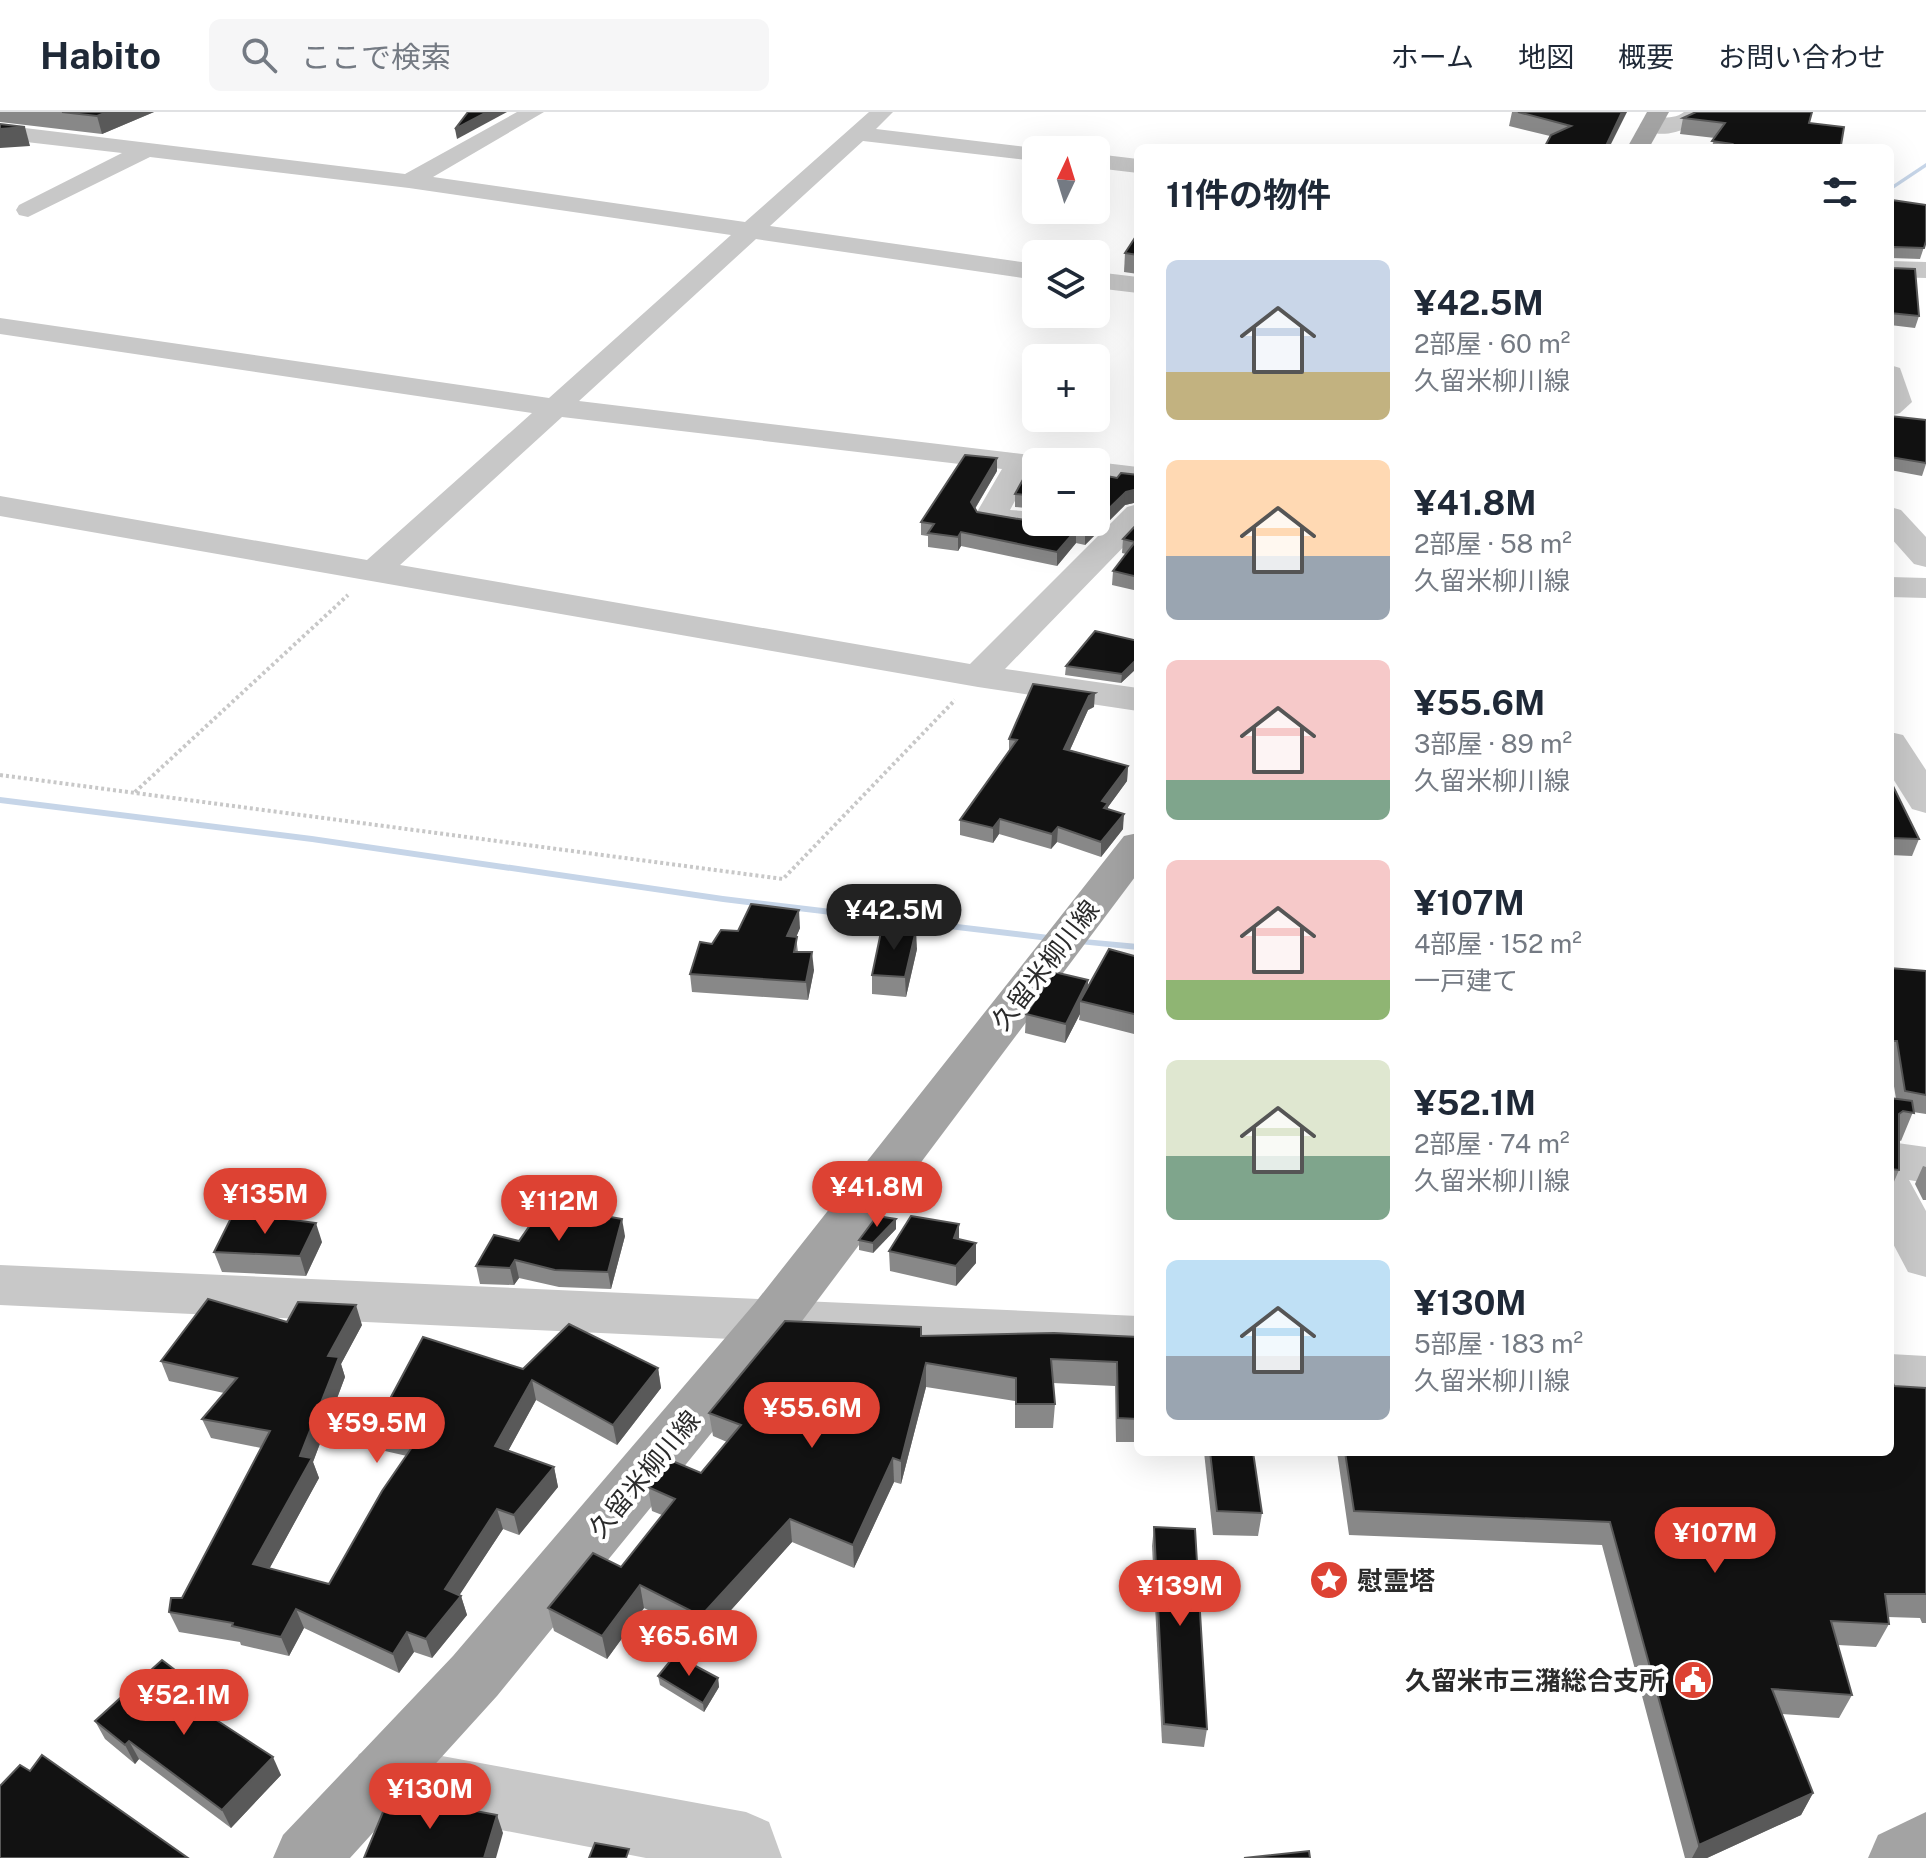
<!DOCTYPE html>
<html lang="ja">
<head>
<meta charset="utf-8">
<style>
  :root { --surface:#fff; --page:#f6f6f7; --text:#1f2937; --muted:#747a83; --line:#e0e1e3; --accent:#dd4233 }
  body { margin:0; font-family:"Public Sans","Noto Sans JP",sans-serif; background:var(--page); color:var(--text); height:100vh; display:flex; flex-direction:column; font-size:30px; white-space:nowrap }
  * { box-sizing:border-box; margin:0 }
  p { font-size:26px; color:var(--muted) }
  .icon { flex:none; width:44px; height:44px; fill:none; stroke:currentColor; stroke-width:2; stroke-linecap:round; stroke-linejoin:round }
  .map { position:relative; flex:1; overflow:hidden }
  .sheet { position:absolute; left:1134px; top:32px; width:760px; height:1312px; display:flex; flex-direction:column; background:var(--surface); border-radius:12px; box-shadow:0 8px 32px #0002 }
  .sheet>* { flex:none }
  .needle { width:52px; rotate:4deg }
  .tools { position:absolute; left:1022px; top:24px; display:grid; gap:16px }
  .tools a { display:grid; place-items:center; width:88px; height:88px; border-radius:12px; background:var(--surface); box-shadow:0 8px 32px #0002; font-size:40px }
  .price { position:absolute; translate:-50% -68px; padding:0 18px; border-radius:28px; background:var(--accent); color:#fff; font-size:26px; line-height:52px; filter:drop-shadow(0 2px 4px #0008) }
  .price::after { content:''; position:absolute; left:50%; top:48px; width:24px; height:18px; margin-left:-12px; background:inherit; clip-path:polygon(0 0,100% 0,50% 100%) }
  .price.active { background:#222; color:#fff }
  ul { padding:0; list-style:none }
  li { display:flex; align-items:center; gap:24px; height:200px; padding:0 32px }
  li span { display:grid; place-items:center; flex:none; width:224px; height:160px; border-radius:12px; color:#555 }
  li>.icon { margin-inline-start:auto }
  span .icon { width:96px; height:96px; fill:#fffc; stroke-width:1 }
  li b { font-size:34px }
  h2 { display:flex; justify-content:space-between; align-items:center; height:96px; padding:0 32px; font-size:34px }
  header { display:flex; align-items:center; gap:48px; box-sizing:border-box; height:112px; padding:0 40px; background:var(--surface); border-bottom:2px solid var(--line) }
  header strong { font-size:38px }
  nav { display:flex; gap:44px; margin-inline-start:auto; font-size:28px }
  .search { width:560px; height:72px; background:var(--page); display:flex; align-items:center; gap:20px; box-sizing:border-box; padding:0 28px; border-radius:12px; color:var(--muted); font-size:30px }
  .map>svg:first-child { display:block }
  .lines { fill:none; stroke-linecap:round; stroke-linejoin:round }
  .stream { fill:#c6d5e8; fill-rule:evenodd }
  .path { stroke:#c8c8c8; stroke-width:4; stroke-dasharray:3 3; stroke-linecap:butt }
  .minor { fill:#c8c8c8; fill-rule:evenodd }
  .major { fill:#a3a3a3; fill-rule:evenodd }
  .wall { fill:#888 }
  .shaded-wall { fill:#595959 }
  .building { fill:#121212; stroke:#595959; stroke-width:2 }
  .labels { text-anchor:middle; dominant-baseline:central; stroke-width:8; stroke-linejoin:round; paint-order:stroke }
  .near-street-label { font-size:26px; fill:#2b2b2b; stroke:#fff }
  .near-poi-label { font-size:26px; font-weight:bold; fill:#2b2b2b; stroke:#fff; text-anchor:start }
</style>
</head>
<body>
<header>
<strong>Habito</strong>
<div class="search"><svg class="icon" aria-label="search" viewBox="0 0 24 24"><circle cx="10" cy="10" r="6"/><path d="M15 15l6 6"/></svg>ここで検索</div>
<nav><a>ホーム</a><a>地図</a><a>概要</a><a>お問い合わせ</a></nav>
</header>
<div class="map">
<svg width="1926" height="1746" viewBox="0 0 1926 1746">
  <rect width="100%" height="100%" fill="#fff"/>
  <g class="lines">
    <!-- stream -->
    <g class="stream">
      <path d="M1926 51V55L1890 79V75Z"/>
      <path d="M0 685 312 724 723 784 1057 824 1062 827 1057 830 723 790 312 730 0 691Z"/>
      <path d="M1073 826 1138 832V838L1070 831 1068 829 1070 827Z"/>
    </g>
    <!-- path -->
    <g class="path">
      <path d="M0 663 783 767 955 588"/>
      <path d="M135 680 348 483"/>
    </g>
    <!-- minor -->
    <g class="minor">
      <path d="M517 0H544L433 65 745 110 869 0H893L876 17 1044 37 1036 38V49L863 29 770 114 1036 152V168L756 127 579 289 1047 345 1050 350H1036V361H1030L1010 398 1036 400V410H1052L1047 417 1036 420 979 412 974 405 1002 357 562 305 400 453 970 552 1127 395 1138 392V420L1005 557 1138 576V599L978 575 0 404V384L367 448 532 301 0 222V206L549 286 731 123 409 76 150 45 28 105 19 103 16 98 19 93 122 41 0 27V13L405 62Z"/>
      <path d="M1684 0H1709C1696 17 1656 32 1640 13 1652 0 1670 11 1684 0Z"/>
      <path d="M1096 42 1138 47V61L1096 56Z"/>
      <path d="M1890 149 1926 150V166L1890 165Z"/>
      <path d="M1096 160 1138 165V181L1096 176Z"/>
      <path d="M1890 253 1900 256 1912 290 1900 301 1890 304Z"/>
      <path d="M1096 350 1138 355V373L1096 368Z"/>
      <path d="M1890 395 1901 398 1926 425V455L1914 452 1890 425Z"/>
      <path d="M1890 465 1926 466V486L1890 485Z"/>
      <path d="M1890 620 1903 623 1926 658V701L1912 697 1890 662Z"/>
      <path d="M1890 1030 1926 1035V1071L1909 1068 1926 1099V1165L1908 1160 1890 1126Z"/>
      <path d="M0 1153 1138 1204V1246L0 1193Z"/>
      <path d="M1890 1242 1926 1244V1288L1890 1286Z"/>
      <path d="M382 1633 746 1700 769 1710 782 1746H646L382 1695 359 1686 350 1664 359 1642Z"/>
    </g>
    <!-- major -->
    <g class="major">
      <path d="M1647 0H1669L1649 36H1627Z"/>
      <path d="M1138 721V761L793 1221 497 1584 350 1746H273L283 1723 453 1544 755 1191 1124 724Z"/>
      <path d="M1926 1700V1746H1868L1878 1723Z"/>
    </g>
  </g>
  <!-- wall -->
  <g class="wall">
    <path d="M0 0H154L102 22 0 10Z"/>
    <path d="M1512 0H1627L1550 24 1509 14Z"/>
    <path d="M1683 6 1810 11 1839 36H1711L1715 26 1680 22Z"/>
    <path d="M1892 88 1926 129 1920 147 1891 146V156L1919 204 1915 216 1890 213V93Z"/>
    <path d="M1138 121V162L1124 160 1125 141Z"/>
    <path d="M1890 304 1926 308V352L1922 364 1890 358Z"/>
    <path d="M1036 354V397L1015 395V382Z"/>
    <path d="M997 359 975 397 977 400 1036 409 1096 410 1117 366 1138 363V390L1125 393 1085 433 1076 431 1057 454 961 434 958 439 928 435V424L921 423V410Z"/>
    <path d="M1138 411V479L1112 473 1113 459 1126 442 1122 441 1123 427Z"/>
    <path d="M1138 529V555L1121 571 1065 563 1066 554Z"/>
    <path d="M1094 595 1088 598 1070 638 1128 654 1127 669 1108 695 1107 697 1123 717 1101 745 1057 730 1051 737 999 722 993 731 960 723V708L1009 639V627Z"/>
    <path d="M1890 668 1919 727 1912 744 1890 743Z"/>
    <path d="M800 816 796 825 798 840 814 858 808 888 692 880 690 862 712 832 738 819Z"/>
    <path d="M917 837 906 885 872 882V863Z"/>
    <path d="M1138 845V923L1079 908 1080 902 1065 931 1025 921 1026 902 1088 868V875Z"/>
    <path d="M1890 856 1926 859V1002L1913 1000 1901 1029 1899 1028V1058L1890 1079V986L1896 987 1890 949Z"/>
    <path d="M1923 1054 1926 1055V1088H1923L1915 1072Z"/>
    <path d="M959 1112V1127L976 1131V1151L956 1174 890 1159 889 1139Z"/>
    <path d="M896 1117 873 1141 859 1138V1128Z"/>
    <path d="M625 1124 611 1177 559 1175 519 1166 514 1173 480 1172 476 1154 519 1129Z"/>
    <path d="M322 1130 306 1164 222 1160 214 1140Z"/>
    <path d="M362 1213 341 1252 345 1265 313 1350 319 1366 269 1457 329 1472 407 1344 385 1339 379 1319 523 1257 658 1256 661 1276 617 1333 536 1288 508 1339 554 1355 558 1375 519 1423 503 1417 459 1483 461 1484 467 1503 432 1546 414 1540 399 1561 304 1516 289 1544 241 1533 240 1530 179 1520 169 1500 182 1486 261 1336 211 1326 202 1307 224 1281 169 1269 161 1249Z"/>
    <path d="M922 1224 1138 1225V1330H1116L1115 1274 1053 1271 1055 1292 1053 1316H1015V1289L926 1275 901 1372 894 1370 854 1456 792 1430 705 1527 644 1496 607 1547 554 1519 548 1496 621 1455 662 1403 652 1399 648 1375 701 1361 727 1330 713 1324 709 1301Z"/>
    <path d="M1894 1274 1926 1276V1511H1922L1920 1506 1888 1505 1889 1512 1876 1535 1838 1533 1852 1583 1839 1606 1782 1602 1813 1681 1801 1703 1707 1746H1685L1602 1433 1349 1423 1337 1340H1890Z"/>
    <path d="M1204 1340H1253L1262 1401 1258 1424 1213 1423Z"/>
    <path d="M1154 1415 1207 1617 1204 1635 1162 1631 1152 1434Z"/>
    <path d="M658 1564 718 1566 719 1575 704 1600 660 1573Z"/>
    <path d="M192 1571 201 1590 196 1595 281 1663 231 1716 139 1647 135 1652 105 1627 95 1609Z"/>
  </g>
  <!-- shaded-wall -->
  <g class="shaded-wall">
    <path d="M107 0H154L102 22 97 4Z"/>
    <path d="M487 0H507L457 27 455 17Z"/>
    <path d="M1622 0H1627L1609 36H1605Z"/>
    <path d="M25 15 30 34 0 36V17Z"/>
    <path d="M997 346V359L971 403V390Z"/>
    <path d="M1138 377V390L1125 393 1085 433V420L1126 380Z"/>
    <path d="M1076 418V431L1057 454V440Z"/>
    <path d="M961 420V434L958 439V425Z"/>
    <path d="M1138 546V555L1121 571 1122 562Z"/>
    <path d="M1095 581 1094 595 1088 598 1064 651V637L1089 584Z"/>
    <path d="M1128 654 1127 669 1108 695 1107 706 1102 689Z"/>
    <path d="M1124 702 1123 717 1101 745V730Z"/>
    <path d="M1000 707 999 722 993 731V716Z"/>
    <path d="M1058 715 1057 730 1051 737 1052 722Z"/>
    <path d="M799 798 800 816 789 842 787 824Z"/>
    <path d="M916 818 917 837 906 885 905 865Z"/>
    <path d="M812 840 814 858 808 888 806 870Z"/>
    <path d="M1088 868 1087 888 1080 889V902L1065 931 1066 912Z"/>
    <path d="M622 1107 625 1124 611 1177 608 1160Z"/>
    <path d="M896 1107V1117L873 1141V1131Z"/>
    <path d="M316 1111 322 1130 306 1164 300 1144Z"/>
    <path d="M959 1112V1132L954 1126Z"/>
    <path d="M976 1131V1151L956 1174V1154Z"/>
    <path d="M515 1148 519 1166 514 1173 510 1156Z"/>
    <path d="M356 1193 362 1213 341 1252 345 1265 313 1350 319 1366 261 1472 253 1452 300 1344 328 1244Z"/>
    <path d="M926 1251V1275L901 1372V1349Z"/>
    <path d="M658 1256 661 1276 617 1333 613 1313Z"/>
    <path d="M532 1268 536 1288 500 1354 495 1334Z"/>
    <path d="M893 1346 894 1370 854 1456 853 1433Z"/>
    <path d="M554 1355 558 1375 519 1423 514 1403Z"/>
    <path d="M497 1397 503 1417 451 1496 445 1477Z"/>
    <path d="M790 1407 792 1430 705 1527 701 1504Z"/>
    <path d="M640 1473 644 1496 607 1547 602 1524Z"/>
    <path d="M461 1484 467 1503 432 1546 426 1527Z"/>
    <path d="M296 1497 304 1516 289 1544 281 1525Z"/>
    <path d="M407 1520 414 1540 399 1561 393 1542Z"/>
    <path d="M718 1566 719 1575 704 1600 703 1591Z"/>
    <path d="M192 1571 201 1590 188 1602 178 1583Z"/>
    <path d="M129 1629 139 1647 135 1652 125 1633Z"/>
    <path d="M273 1645 281 1663 231 1716 222 1698Z"/>
    <path d="M1813 1681 1801 1703 1707 1746H1692L1699 1733Z"/>
    <path d="M497 1703 503 1721 496 1746H484Z"/>
  </g>
  <!-- building -->
  <g class="building">
    <path d="M62 0H107L97 4Z"/>
    <path d="M468 0H487L455 17Z"/>
    <path d="M1518 0H1622L1605 36H1544L1551 23 1571 14Z"/>
    <path d="M1696 0H1812L1809 11 1844 15 1841 33 1839 36H1728L1732 32 1712 29 1725 11 1683 6Z"/>
    <path d="M0 12 25 15 0 17Z"/>
    <path d="M1892 88 1926 93V129L1924 136 1894 135 1890 138 1891 156 1915 157 1919 204 1890 201V122Z"/>
    <path d="M1138 121V143L1125 141Z"/>
    <path d="M1890 304 1926 308V351L1890 345Z"/>
    <path d="M965 343 997 346 971 390 977 400 1036 410H1095L1085 420 1076 418 1057 440 961 420 958 425 928 421 934 412 921 410Z"/>
    <path d="M1031 353 1036 354V384L1015 382Z"/>
    <path d="M1121 361 1138 363V377L1126 380 1096 409V362L1117 366Z"/>
    <path d="M1138 411V465L1113 459 1135 430 1123 427Z"/>
    <path d="M1095 519 1138 529V546L1122 562 1066 554Z"/>
    <path d="M1033 572 1095 581 1089 584 1064 637 1128 654 1102 689 1108 691 1104 696 1124 702 1101 730 1058 715 1052 722 1000 707 993 716 960 708 1017 628 1009 627Z"/>
    <path d="M1890 668 1919 727 1890 726Z"/>
    <path d="M751 792 799 798 787 824 797 825 794 840H812L806 870 690 862 700 830 712 832 721 818 738 819Z"/>
    <path d="M882 815 916 818 905 865 872 863Z"/>
    <path d="M1109 837 1138 845V903L1080 889Z"/>
    <path d="M1890 856 1926 859V983L1905 979 1897 929H1890Z"/>
    <path d="M1054 860 1088 868 1066 912 1026 902Z"/>
    <path d="M1890 986 1912 989 1914 1001 1903 999 1899 1002V1058L1890 1057Z"/>
    <path d="M544 1093 622 1107 608 1160 555 1158 515 1148 510 1156 476 1154 494 1123 519 1129Z"/>
    <path d="M234 1100 316 1111 300 1144 214 1140Z"/>
    <path d="M877 1104 896 1107 873 1131 859 1128Z"/>
    <path d="M911 1104 959 1112 954 1126 976 1131 956 1154 889 1139Z"/>
    <path d="M208 1187 287 1210 298 1190 356 1193 328 1244 339 1245 300 1344 312 1346 253 1452 329 1472 382 1379 417 1328 379 1319 391 1285 423 1225 523 1257 569 1212 658 1256 613 1313 532 1268 495 1334 554 1355 514 1403 497 1397 445 1477 461 1484 426 1527 407 1520 393 1542 296 1497 281 1525 232 1514 233 1511 169 1500 171 1486H182L270 1319 202 1307 237 1266 161 1249Z"/>
    <path d="M785 1209 921 1215V1224L1054 1221 1138 1225V1307L1118 1306 1117 1250 1051 1247 1055 1292H1016V1266L926 1251 901 1349 893 1346 853 1433 790 1407 701 1504 640 1473 602 1524 548 1496 593 1441 621 1455 675 1387 648 1375 670 1348 701 1361 741 1313 709 1301Z"/>
    <path d="M1890 1262 1894 1274 1926 1276V1482H1885L1889 1512 1831 1509 1852 1583 1772 1577 1813 1681 1699 1733 1610 1410 1354 1399 1345 1340H1890Z"/>
    <path d="M1210 1340H1253L1262 1401 1217 1399Z"/>
    <path d="M1154 1415 1195 1417 1207 1617 1164 1612Z"/>
    <path d="M675 1543 718 1566 703 1591 658 1564Z"/>
    <path d="M162 1548 192 1571 178 1583 273 1645 222 1698 129 1629 125 1633 95 1609Z"/>
    <path d="M42 1643 188 1746H0V1674L20 1653 30 1659Z"/>
    <path d="M390 1683 497 1703 484 1746H364Z"/>
    <path d="M595 1731 629 1737 626 1746H589Z"/>
    <path d="M1309 1739 1310 1746H1244Z"/>
  </g>
  <!-- icons -->
  <defs>
    <g id="sight-disc" transform="scale(2)"><circle r="9.5" fill="#dd4233" stroke="#fff"/><path d="M0-6L1.8-2.2L6-1.7L2.9 1.2L3.7 5.4L0 3.3L-3.7 5.4L-2.9 1.2L-6-1.7L-1.8-2.2Z" fill="#fff"/></g>
    <g id="civic-disc" transform="scale(2)"><circle r="9.5" fill="#dd4233" stroke="#fff"/><path d="M-.6-6.5H3V-4.5H.6V-3L4-1V1h2V6H-6V1h2V-1L-.6-3ZM-1.2 2.5V6h2.4V2.5Z" fill="#fff"/></g>
  </defs>
  <g fill-rule="evenodd">
    <use href="#sight-disc" x="1329" y="1468"/>
    <use href="#civic-disc" x="1693" y="1568"/>
  </g>
  <g class="labels">
    <!-- near-street labels -->
    <g class="near-street-label">
      <text transform="translate(1045 853) rotate(-52)">久留米柳川線</text>
      <text transform="translate(644 1362) rotate(-50)">久留米柳川線</text>
    </g>
    <!-- near-poi labels -->
    <g class="near-poi-label">
      <text x="1357" y="1468">慰霊塔</text>
      <text x="1665" y="1568" text-anchor="end">久留米市三潴総合支所</text>
    </g>
  </g>
</svg>
<div class="tools">
<a><svg class="needle" viewBox="-14 -14 28 28"><path d="M0-13l5 13h-10z" fill="#e53935"/><path d="M0 13l5-13h-10z" fill="#747a83"/></svg></a>
<a><svg class="icon" aria-label="layers" viewBox="0 0 24 24"><path d="M12 4l9 5-9 5-9-5zM3 14l9 5 9-5"/></svg></a>
<a>+</a>
<a>−</a>
</div>
<b class="price active" style="left:894px;top:840px">¥42.5M</b>
<b class="price" style="left:877px;top:1117px">¥41.8M</b>
<b class="price" style="left:265px;top:1124px">¥135M</b>
<b class="price" style="left:559px;top:1131px">¥112M</b>
<b class="price" style="left:812px;top:1338px">¥55.6M</b>
<b class="price" style="left:377px;top:1353px">¥59.5M</b>
<b class="price" style="left:1715px;top:1463px">¥107M</b>
<b class="price" style="left:1180px;top:1516px">¥139M</b>
<b class="price" style="left:689px;top:1566px">¥65.6M</b>
<b class="price" style="left:184px;top:1625px">¥52.1M</b>
<b class="price" style="left:430px;top:1719px">¥130M</b>
<section class="sheet">
<h2>11件の物件<svg class="icon" aria-label="filters" viewBox="0 0 24 24"><path d="M4 7h16M4 17h16"/><circle cx="9" cy="7" r="2"/><circle cx="15" cy="17" r="2"/></svg></h2>
<ul>
<li><span style="background:linear-gradient(#c9d6e8 70%,#c2b280 0)"><svg class="icon" aria-label="home" viewBox="0 0 24 24"><path d="M3 11l9-7 9 7M6 9v11h12V9"/></svg></span><div><b>¥42.5M</b><p>2部屋 · 60 m²</p><p>久留米柳川線</p></div></li>
<li><span style="background:linear-gradient(#ffd9b3 60%,#9aa5b1 0)"><svg class="icon" aria-label="home" viewBox="0 0 24 24"><path d="M3 11l9-7 9 7M6 9v11h12V9"/></svg></span><div><b>¥41.8M</b><p>2部屋 · 58 m²</p><p>久留米柳川線</p></div></li>
<li><span style="background:linear-gradient(#f6c9c9 75%,#7fa58c 0)"><svg class="icon" aria-label="home" viewBox="0 0 24 24"><path d="M3 11l9-7 9 7M6 9v11h12V9"/></svg></span><div><b>¥55.6M</b><p>3部屋 · 89 m²</p><p>久留米柳川線</p></div></li>
<li><span style="background:linear-gradient(#f6c9c9 75%,#8fb573 0)"><svg class="icon" aria-label="home" viewBox="0 0 24 24"><path d="M3 11l9-7 9 7M6 9v11h12V9"/></svg></span><div><b>¥107M</b><p>4部屋 · 152 m²</p><p>一戸建て</p></div></li>
<li><span style="background:linear-gradient(#dfe7d0 60%,#7fa58c 0)"><svg class="icon" aria-label="home" viewBox="0 0 24 24"><path d="M3 11l9-7 9 7M6 9v11h12V9"/></svg></span><div><b>¥52.1M</b><p>2部屋 · 74 m²</p><p>久留米柳川線</p></div></li>
<li><span style="background:linear-gradient(#bfe0f5 60%,#9aa5b1 0)"><svg class="icon" aria-label="home" viewBox="0 0 24 24"><path d="M3 11l9-7 9 7M6 9v11h12V9"/></svg></span><div><b>¥130M</b><p>5部屋 · 183 m²</p><p>久留米柳川線</p></div></li>
</ul>
</section>
</div>
</body>
</html>
